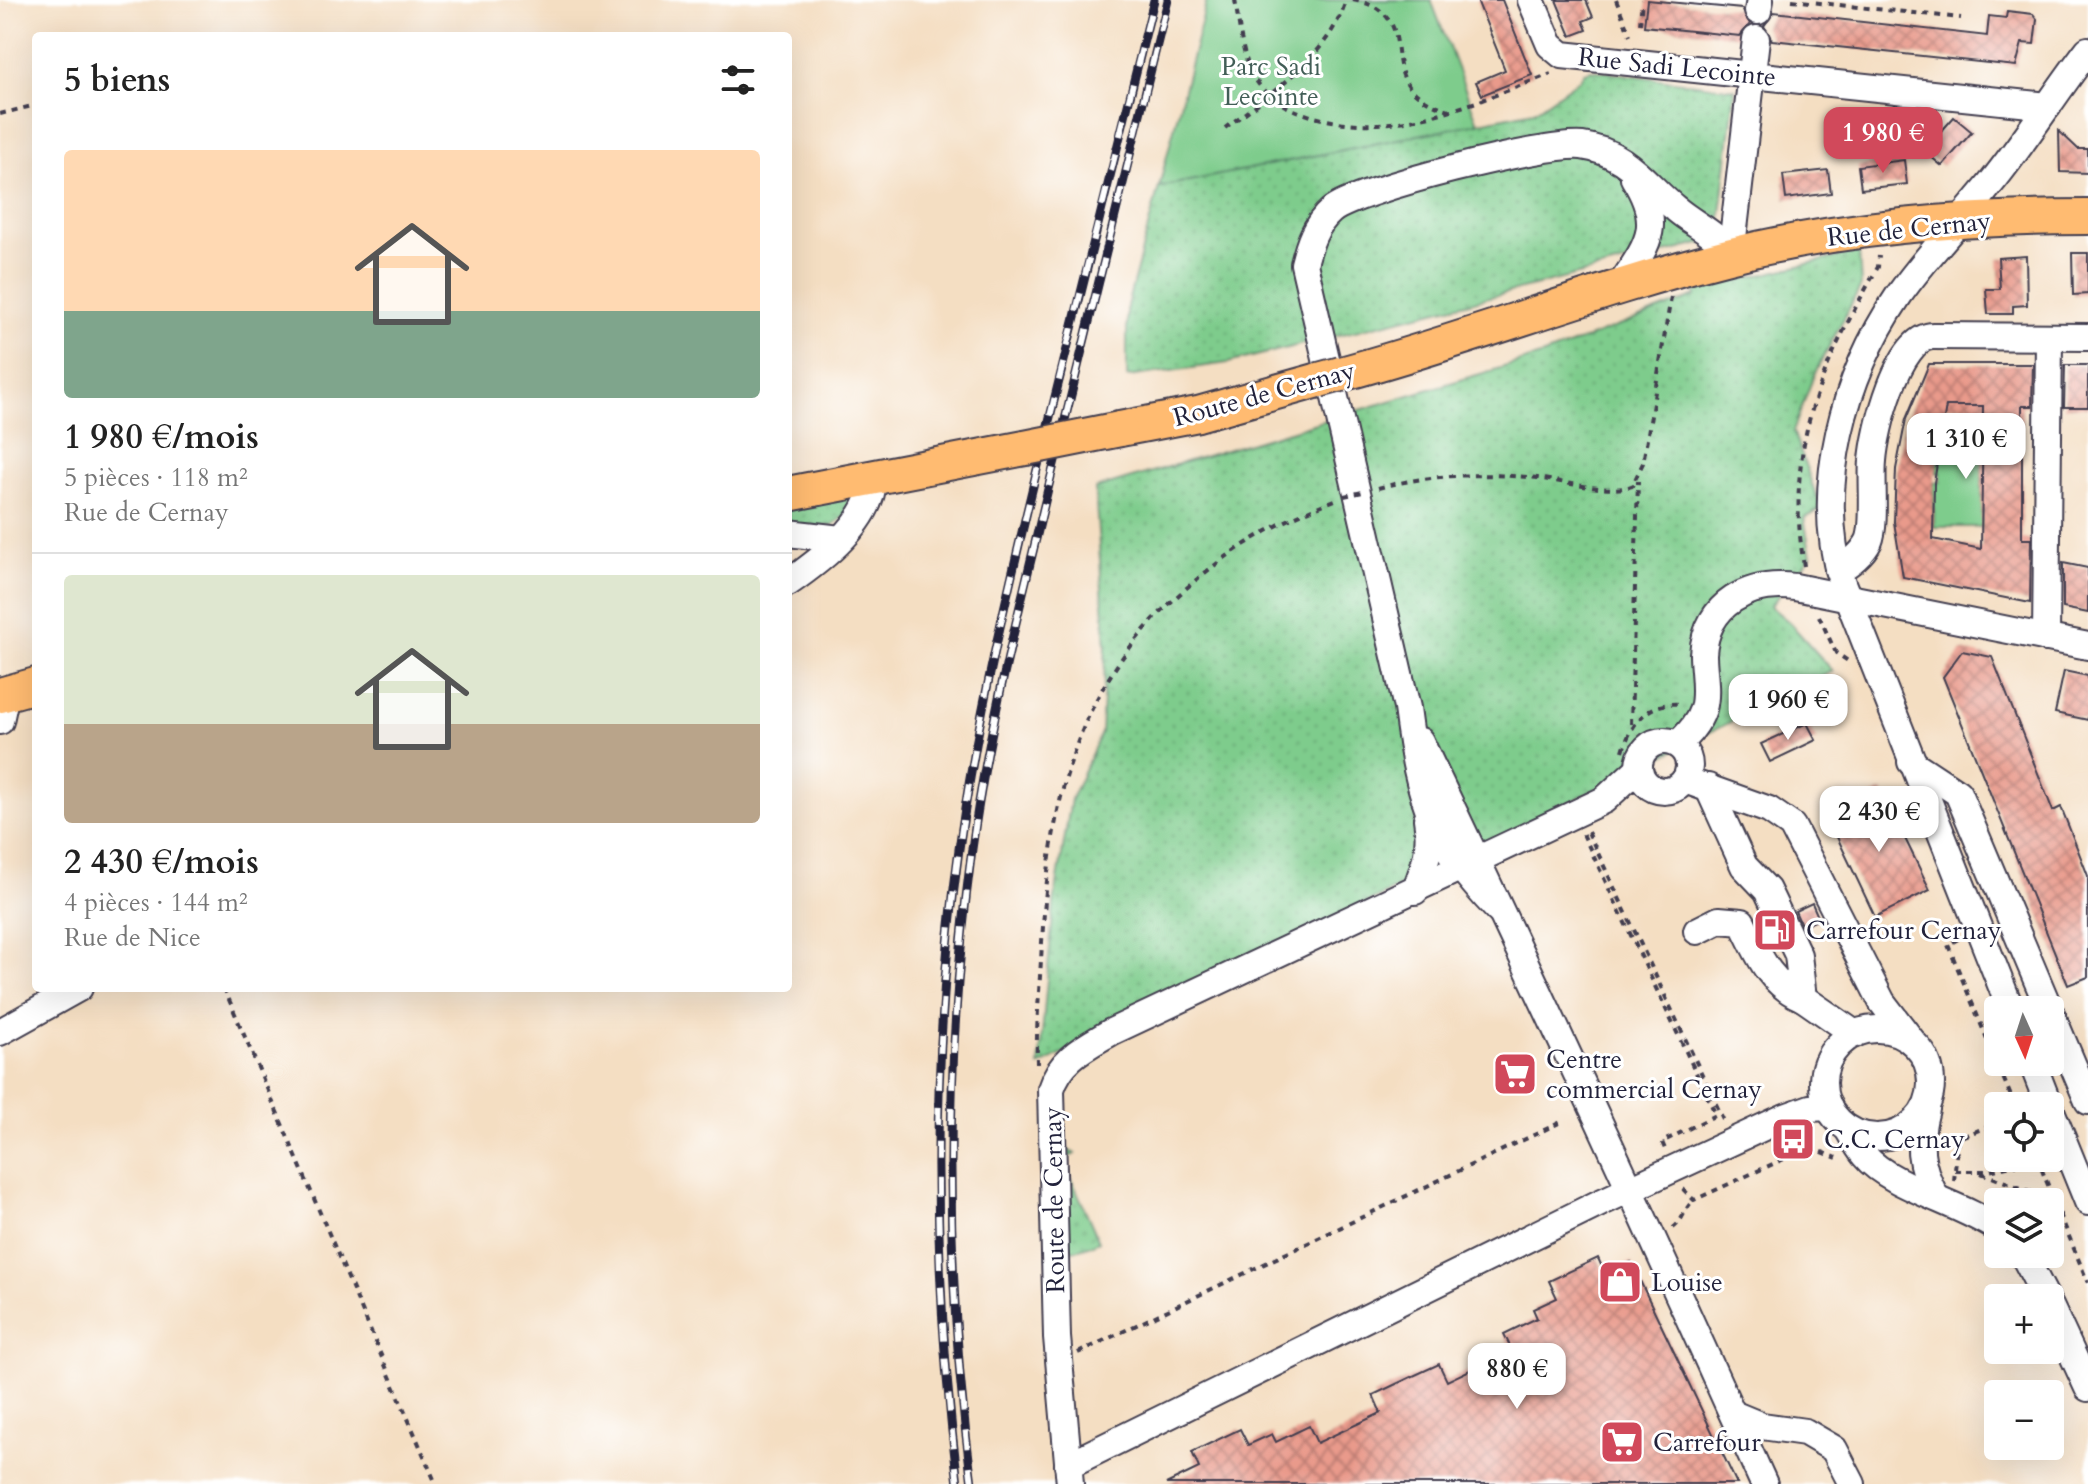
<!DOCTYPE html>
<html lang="fr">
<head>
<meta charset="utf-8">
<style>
  :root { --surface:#fff; --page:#f2f2f2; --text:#222; --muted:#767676; --line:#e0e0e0; --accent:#d1495b }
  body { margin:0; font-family:Cardo,serif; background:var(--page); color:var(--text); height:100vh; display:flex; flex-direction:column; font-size:30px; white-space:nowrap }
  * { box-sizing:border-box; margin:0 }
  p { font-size:26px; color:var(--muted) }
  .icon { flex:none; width:44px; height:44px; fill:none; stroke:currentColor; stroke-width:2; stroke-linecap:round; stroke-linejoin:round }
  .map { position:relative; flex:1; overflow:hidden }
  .sheet { position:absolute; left:32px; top:32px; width:760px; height:960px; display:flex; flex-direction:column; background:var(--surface); border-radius:8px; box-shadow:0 8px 32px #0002 }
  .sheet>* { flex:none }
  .needle { width:52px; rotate:177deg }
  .buttons { position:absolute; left:1984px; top:996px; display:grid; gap:16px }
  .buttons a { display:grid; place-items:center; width:80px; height:80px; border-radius:8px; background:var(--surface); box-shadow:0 8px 32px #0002; font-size:40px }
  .price { position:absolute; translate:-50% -68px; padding:0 18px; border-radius:16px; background:#fff; color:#222; font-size:26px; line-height:52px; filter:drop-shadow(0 2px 4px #0008) }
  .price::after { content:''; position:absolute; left:50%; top:48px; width:24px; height:18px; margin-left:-12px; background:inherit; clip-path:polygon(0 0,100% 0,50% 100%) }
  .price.selected { background:var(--accent); color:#fff }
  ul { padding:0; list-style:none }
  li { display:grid; align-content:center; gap:16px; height:424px; padding:0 32px }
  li+li { border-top:2px solid var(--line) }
  li span { display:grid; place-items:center; height:248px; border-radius:8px; color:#555 }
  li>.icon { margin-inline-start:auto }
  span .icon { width:144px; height:144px; fill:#fffc; stroke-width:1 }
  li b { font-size:34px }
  h2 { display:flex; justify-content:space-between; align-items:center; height:96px; padding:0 32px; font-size:34px }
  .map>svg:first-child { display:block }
  .grass { fill:url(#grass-dots); stroke:#507764; stroke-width:2 }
  .green { fill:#7ecc8c; stroke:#507764; stroke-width:2 }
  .building { fill:url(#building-cross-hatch); fill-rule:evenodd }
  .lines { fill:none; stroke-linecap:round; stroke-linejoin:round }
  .minor-casing { stroke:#423e4f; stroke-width:30 }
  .major-casing { stroke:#423e4f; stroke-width:38 }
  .path { stroke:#423e4f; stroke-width:4; stroke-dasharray:6 6; stroke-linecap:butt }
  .minor { stroke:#fff; stroke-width:26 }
  .major { stroke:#ffbb71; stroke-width:34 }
  .rail-casing { stroke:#22223b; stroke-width:9 }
  .rail { stroke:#fff; stroke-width:6; stroke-dasharray:18; stroke-linecap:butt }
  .major-bridge-casing { stroke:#423e4f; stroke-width:38; stroke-linecap:butt }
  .path-bridge { stroke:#423e4f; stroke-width:4; stroke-dasharray:6 6; stroke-linecap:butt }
  .major-bridge { stroke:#ffbb71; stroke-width:34 }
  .labels { text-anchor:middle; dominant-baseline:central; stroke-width:6; stroke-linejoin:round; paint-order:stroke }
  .park-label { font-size:26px; fill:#425e57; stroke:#fff }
  .street-label { font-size:26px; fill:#22223b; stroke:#fff }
  .poi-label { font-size:26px; fill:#22223b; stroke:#fff; text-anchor:start }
</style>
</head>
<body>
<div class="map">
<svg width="2088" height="1484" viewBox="0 0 2088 1484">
  <defs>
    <pattern id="grass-dots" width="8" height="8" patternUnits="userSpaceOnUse" patternTransform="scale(2)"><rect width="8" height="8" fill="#7ecc8c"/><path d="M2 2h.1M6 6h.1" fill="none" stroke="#6daf7a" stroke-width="1.8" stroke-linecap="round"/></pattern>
    <pattern id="building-cross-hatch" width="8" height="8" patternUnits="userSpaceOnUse" patternTransform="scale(2)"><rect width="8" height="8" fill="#e99a8b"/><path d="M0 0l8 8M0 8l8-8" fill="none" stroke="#bc7d73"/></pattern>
  </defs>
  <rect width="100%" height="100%" fill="#fff"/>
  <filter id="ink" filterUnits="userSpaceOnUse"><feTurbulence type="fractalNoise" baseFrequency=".0125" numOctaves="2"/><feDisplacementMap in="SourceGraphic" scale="16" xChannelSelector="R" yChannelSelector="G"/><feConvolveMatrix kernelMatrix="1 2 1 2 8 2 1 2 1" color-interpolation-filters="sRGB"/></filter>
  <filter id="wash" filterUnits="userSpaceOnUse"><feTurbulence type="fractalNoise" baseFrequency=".006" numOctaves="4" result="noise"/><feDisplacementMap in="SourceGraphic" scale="32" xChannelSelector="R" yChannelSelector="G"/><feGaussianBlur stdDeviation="1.8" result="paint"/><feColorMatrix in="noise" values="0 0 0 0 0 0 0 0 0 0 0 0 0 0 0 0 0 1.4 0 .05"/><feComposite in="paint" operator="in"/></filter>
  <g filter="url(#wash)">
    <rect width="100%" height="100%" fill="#f4dec2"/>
    <!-- grass -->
    <g class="grass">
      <path d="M1591 70 1735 89 1719 231 1708 242 1228 363 1127 377V306L1159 187 1534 111 1580 79 1584 72Z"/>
      <path d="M1859 252 1861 286 1814 375 1793 431 1821 509 1804 518 1811 556 1770 606 1789 622 1833 671 1039 1066 1054 904 1071 799 1101 733 1106 646 1095 489 1544 355 1696 296 1695 290Z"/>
      <path d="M848 496 854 499 856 507 832 526H788V509Z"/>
      <path d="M1067 1149 1075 1154 1063 1160 1099 1241C1085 1248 1071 1256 1059 1242L1058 1154Z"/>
    </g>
    <!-- green -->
    <g class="green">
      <path d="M1207 0H1431L1478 123 1159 187Z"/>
      <path d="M1945 415H1988V429H1982L1987 451H1982V527H1934V483L1941 482V473H1937Z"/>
    </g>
    <g id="blocks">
      <!-- building -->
      <g class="building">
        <path d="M1477 0H1502L1532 75 1482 95 1476 82 1505 70Z"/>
        <path d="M1556 0H1586L1593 17 1583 21 1587 30 1571 36Z"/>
        <path d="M1647 0 1742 9 1750 24 1740 36 1644 26Z"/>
        <path d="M2007 11 2033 14 2037 19 2034 44 2022 43 2016 66 1772 40 1764 26 1774 12 1987 36 1989 16 2006 18Z"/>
        <path d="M1954 117 1972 132 1942 166 1924 151Z"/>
        <path d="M1851 131 1853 148 1831 151 1829 135Z"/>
        <path d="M2059 131 2078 149H2088V173L2060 172Z"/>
        <path d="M1904 160 1907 184 1861 189 1858 166Z"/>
        <path d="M1828 170 1831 193 1786 199 1783 175Z"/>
        <path d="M2072 253H2088V294L2073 295Z"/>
        <path d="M2026 256 2027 305 2013 306V314H1988L1986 289H2000L1998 258Z"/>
        <path d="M1929 364H2033L2032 406H2022V539H2031L2030 603 1903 577 1894 522 1896 469 1906 419ZM1946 406H1983L1981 549 1933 539 1934 483Z"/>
        <path d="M2065 365H2088V407H2064Z"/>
        <path d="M2063 563 2088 568V613L2063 608Z"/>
        <path d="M1962 651 1992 657 2053 811 2061 807 2088 876V977L2068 985 1943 677Z"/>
        <path d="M2064 671 2088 676V720L2055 713Z"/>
        <path d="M1807 723 1816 740 1770 762 1761 744Z"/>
        <path d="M1882 791 1930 890 1875 917 1828 818Z"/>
        <path d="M1812 903 1819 919 1802 927 1795 911Z"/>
        <path d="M1598 1258 1605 1274 1631 1262 1737 1484H1166L1199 1468 1192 1452 1240 1429 1248 1445 1272 1434 1276 1442 1309 1426 1317 1443 1381 1413 1373 1395 1411 1377 1439 1364 1447 1381 1512 1350 1504 1334 1537 1318 1533 1309 1557 1298 1549 1281Z"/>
      </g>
    </g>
  </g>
  <g filter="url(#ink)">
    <use href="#blocks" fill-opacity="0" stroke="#423e4f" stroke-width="2"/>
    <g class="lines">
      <!-- minor casing -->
      <g class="minor-casing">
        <g id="minor">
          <path d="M1531 0 1550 45 1562 55 2048 106"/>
          <path d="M1758 11 1760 0"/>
          <path d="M1731 255 1756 39"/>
          <path d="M1620 286C1648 244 1664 226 1634 178"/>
          <path d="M788 533 841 539"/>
          <path d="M1838 570C1850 564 1863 553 1869 541 1876 525 1871 481 1873 461 1875 431 1898 336 1933 336L2088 337"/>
          <path d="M788 583C820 561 874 520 873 478"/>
          <path d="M2046 638 2049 337"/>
          <path d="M0 721 6 693"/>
          <circle cx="1664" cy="766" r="25"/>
          <path d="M1420 741C1538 987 1652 1235 1764 1484"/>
          <path d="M1678 744C1688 734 1698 724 1703 709 1708 691 1703 672 1703 654 1706 603 1750 581 1795 587L2088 646"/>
          <path d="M1911 762 1958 793 2088 1101"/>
          <path d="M1685 780 1769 810 1792 826 1882 1002 1912 1041"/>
          <path d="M1708 787 1744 866 1767 890 1798 955 1803 998 1855 1034"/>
          <path d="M1415 891C1425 866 1432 846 1427 819"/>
          <path d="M1498 910C1432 841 1419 802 1407 708L1304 264C1309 244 1315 225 1331 211 1357 189 1548 142 1582 146 1627 152 1645 184 1676 209 1696 226 1716 232 1731 255"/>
          <path d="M1697 931 1719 920 1742 922C1758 954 1769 984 1803 998"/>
          <path d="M2011 1010 1842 583C1813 487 1844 376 1899 295 1927 255 1962 220 1992 182 2026 140 2055 93 2088 50"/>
          <circle cx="1877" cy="1083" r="54"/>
          <path d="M0 1032 79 988"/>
          <path d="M2032 1062 2049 1106"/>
          <path d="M2050 1108 2088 1202"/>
          <path d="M1926 1109C1917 1142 1919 1165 1935 1196"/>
          <path d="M1848 1129C1853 1138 1858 1148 1865 1156 1889 1186 1963 1204 1998 1229"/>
          <path d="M2023 1254 2046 1298"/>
          <path d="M2050 1306 2088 1388"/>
          <path d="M1733 1414 1762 1426 1805 1432 1834 1449 1852 1484"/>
          <path d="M1068 1465 1600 1203 1785 1117 1810 1108 1829 1107"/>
          <path d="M1070 1484 1057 1337 1051 1089C1061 1058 1084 1048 1111 1032L1604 800 1639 768"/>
        </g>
      </g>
      <!-- major casing -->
      <g class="major-casing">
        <g id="major">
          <path d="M1341 374C1471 339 1597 289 1728 256 1845 226 1968 217 2088 217"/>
          <path d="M1120 429 1198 414 1319 380"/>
          <path d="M788 494 1025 448"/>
          <path d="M0 695 36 685"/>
        </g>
      </g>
      <!-- path -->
      <g class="path">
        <path d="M1235 0C1239 23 1241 50 1251 72 1262 94 1280 105 1302 113 1388 144 1470 104 1551 74"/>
        <path d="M1353 0C1361 2 1372 4 1378 9 1418 36 1371 88 1450 110"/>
        <path d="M1616 0 1630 35"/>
        <path d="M1792 0 1961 18"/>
        <path d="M1640 24 1642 0"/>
        <path d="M0 114 36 105"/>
        <path d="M1225 128C1270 94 1329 57 1346 0"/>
        <path d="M788 245V246"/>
        <path d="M1378 488C1427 475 1476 473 1527 477 1557 479 1605 495 1632 486L1643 463 1671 297"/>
        <path d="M1804 566C1784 447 1821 367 1878 267L1879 256"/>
        <path d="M1819 616 1836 653 1848 661"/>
        <path d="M1631 724 1638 481"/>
        <path d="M1623 751C1631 723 1648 701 1681 704"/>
        <path d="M1588 832 1723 1119"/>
        <path d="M1583 834 1716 1115 1662 1142 1665 1149"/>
        <path d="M1958 939 1948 945 2015 1106"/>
        <path d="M224 988 436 1484"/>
        <path d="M1037 1064C1036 1022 1040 983 1042 942 1051 791 1078 674 1201 576 1243 542 1287 517 1338 499"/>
        <path d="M2037 1158 2088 1283"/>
        <path d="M1955 1171H1989L2038 1160"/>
        <path d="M1981 1173 2043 1196 2052 1195"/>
        <path d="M1954 1181 1958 1138 1998 1123"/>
        <path d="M1683 1189 1694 1200 1810 1147 1837 1158"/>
        <path d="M1673 1228C1684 1220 1684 1208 1694 1200"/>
        <path d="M1078 1353 1561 1122"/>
      </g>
      <!-- minor -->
      <use href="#minor" class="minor"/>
      <!-- major -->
      <use href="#major" class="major"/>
      <!-- rail casing -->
      <g class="rail-casing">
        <g id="rail">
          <path d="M958 1484C932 1273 930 1061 959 849 978 712 1011 576 1044 441 1080 294 1117 147 1154 0"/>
          <path d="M972 1484C944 1273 944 1060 972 849 988 729 1019 611 1047 493 1087 329 1128 164 1168 0"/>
        </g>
      </g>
      <!-- rail -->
      <use href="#rail" class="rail"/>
      <!-- major-bridge casing -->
      <g class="major-bridge-casing">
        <g id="major-bridge">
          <path d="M1319 380 1341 374"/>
          <path d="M1025 448 1120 429"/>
        </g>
      </g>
      <!-- path-bridge -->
      <path class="path-bridge" d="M1344 496 1367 491"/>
      <!-- major-bridge -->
      <use href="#major-bridge" class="major-bridge"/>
    </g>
  </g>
  <!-- icons -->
  <defs>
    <g id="fuel-square" transform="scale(2.3)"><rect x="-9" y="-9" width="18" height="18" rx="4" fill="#d1495b" stroke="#fff"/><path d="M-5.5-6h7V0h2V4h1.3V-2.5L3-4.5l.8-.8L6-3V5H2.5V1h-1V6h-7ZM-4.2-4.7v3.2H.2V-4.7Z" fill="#fff"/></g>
    <g id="supermarket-square" transform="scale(2.3)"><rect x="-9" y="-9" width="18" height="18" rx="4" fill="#d1495b" stroke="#fff"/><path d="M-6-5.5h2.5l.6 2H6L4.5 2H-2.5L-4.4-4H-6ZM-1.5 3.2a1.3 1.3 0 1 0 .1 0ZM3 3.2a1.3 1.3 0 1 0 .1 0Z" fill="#fff"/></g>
    <g id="bus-square" transform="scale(2.3)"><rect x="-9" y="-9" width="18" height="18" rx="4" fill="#d1495b" stroke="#fff"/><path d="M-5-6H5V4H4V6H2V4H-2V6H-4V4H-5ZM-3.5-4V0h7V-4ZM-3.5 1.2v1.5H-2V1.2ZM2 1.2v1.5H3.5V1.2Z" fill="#fff"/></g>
    <g id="shop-square" transform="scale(2.3)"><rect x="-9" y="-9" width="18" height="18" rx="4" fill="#d1495b" stroke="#fff"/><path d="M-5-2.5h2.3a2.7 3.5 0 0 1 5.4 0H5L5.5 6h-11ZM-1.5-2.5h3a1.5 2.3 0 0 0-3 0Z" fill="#fff"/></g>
  </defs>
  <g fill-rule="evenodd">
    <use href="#fuel-square" x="1775" y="930"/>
    <use href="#supermarket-square" x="1515" y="1074"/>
    <use href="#bus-square" x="1793" y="1139"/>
    <use href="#shop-square" x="1620" y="1282"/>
    <use href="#supermarket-square" x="1622" y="1442"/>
  </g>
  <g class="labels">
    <!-- park labels -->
    <g class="park-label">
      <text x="1271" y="66">Parc Sadi<tspan x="1271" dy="30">Lecointe</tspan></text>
    </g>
    <!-- street labels -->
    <g class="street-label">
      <text transform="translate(1677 67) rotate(6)">Rue Sadi Lecointe</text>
      <text transform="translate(1909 229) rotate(-6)">Rue de Cernay</text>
      <text transform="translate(1264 394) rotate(-15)">Route de Cernay</text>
      <text transform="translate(1054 1200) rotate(-91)">Route de Cernay</text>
    </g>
    <!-- poi labels -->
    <g class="poi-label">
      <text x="1806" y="930">Carrefour Cernay</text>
      <text x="1546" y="1059">Centre<tspan x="1546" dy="30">commercial Cernay</tspan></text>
      <text x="1824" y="1139">C.C. Cernay</text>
      <text x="1651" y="1282">Louise</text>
      <text x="1653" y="1442">Carrefour</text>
    </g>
  </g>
</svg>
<div class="buttons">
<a><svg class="needle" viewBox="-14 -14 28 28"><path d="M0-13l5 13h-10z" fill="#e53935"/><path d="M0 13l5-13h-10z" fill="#767676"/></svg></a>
<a><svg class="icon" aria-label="locate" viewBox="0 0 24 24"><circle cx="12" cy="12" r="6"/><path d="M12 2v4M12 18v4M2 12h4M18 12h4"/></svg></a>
<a><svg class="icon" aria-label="layers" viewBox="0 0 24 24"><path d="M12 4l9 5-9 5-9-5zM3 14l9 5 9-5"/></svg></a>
<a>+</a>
<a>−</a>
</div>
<b class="price selected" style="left:1883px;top:175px">1 980 €</b>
<b class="price" style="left:1966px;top:481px">1 310 €</b>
<b class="price" style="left:1788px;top:742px">1 960 €</b>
<b class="price" style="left:1879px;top:854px">2 430 €</b>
<b class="price" style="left:1517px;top:1411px">880 €</b>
<section class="sheet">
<h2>5 biens<svg class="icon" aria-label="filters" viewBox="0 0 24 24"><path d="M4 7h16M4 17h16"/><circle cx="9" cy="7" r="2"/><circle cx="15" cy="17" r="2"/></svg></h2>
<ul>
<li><span style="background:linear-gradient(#ffd9b3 65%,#7fa58c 0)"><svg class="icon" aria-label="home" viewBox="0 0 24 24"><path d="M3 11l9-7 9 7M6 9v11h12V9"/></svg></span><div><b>1 980 €/mois</b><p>5 pièces · 118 m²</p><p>Rue de Cernay</p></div></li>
<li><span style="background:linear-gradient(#dfe7d0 60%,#b9a48a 0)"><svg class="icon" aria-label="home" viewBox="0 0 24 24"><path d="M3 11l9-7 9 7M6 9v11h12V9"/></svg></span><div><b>2 430 €/mois</b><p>4 pièces · 144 m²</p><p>Rue de Nice</p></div></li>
</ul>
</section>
</div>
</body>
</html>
